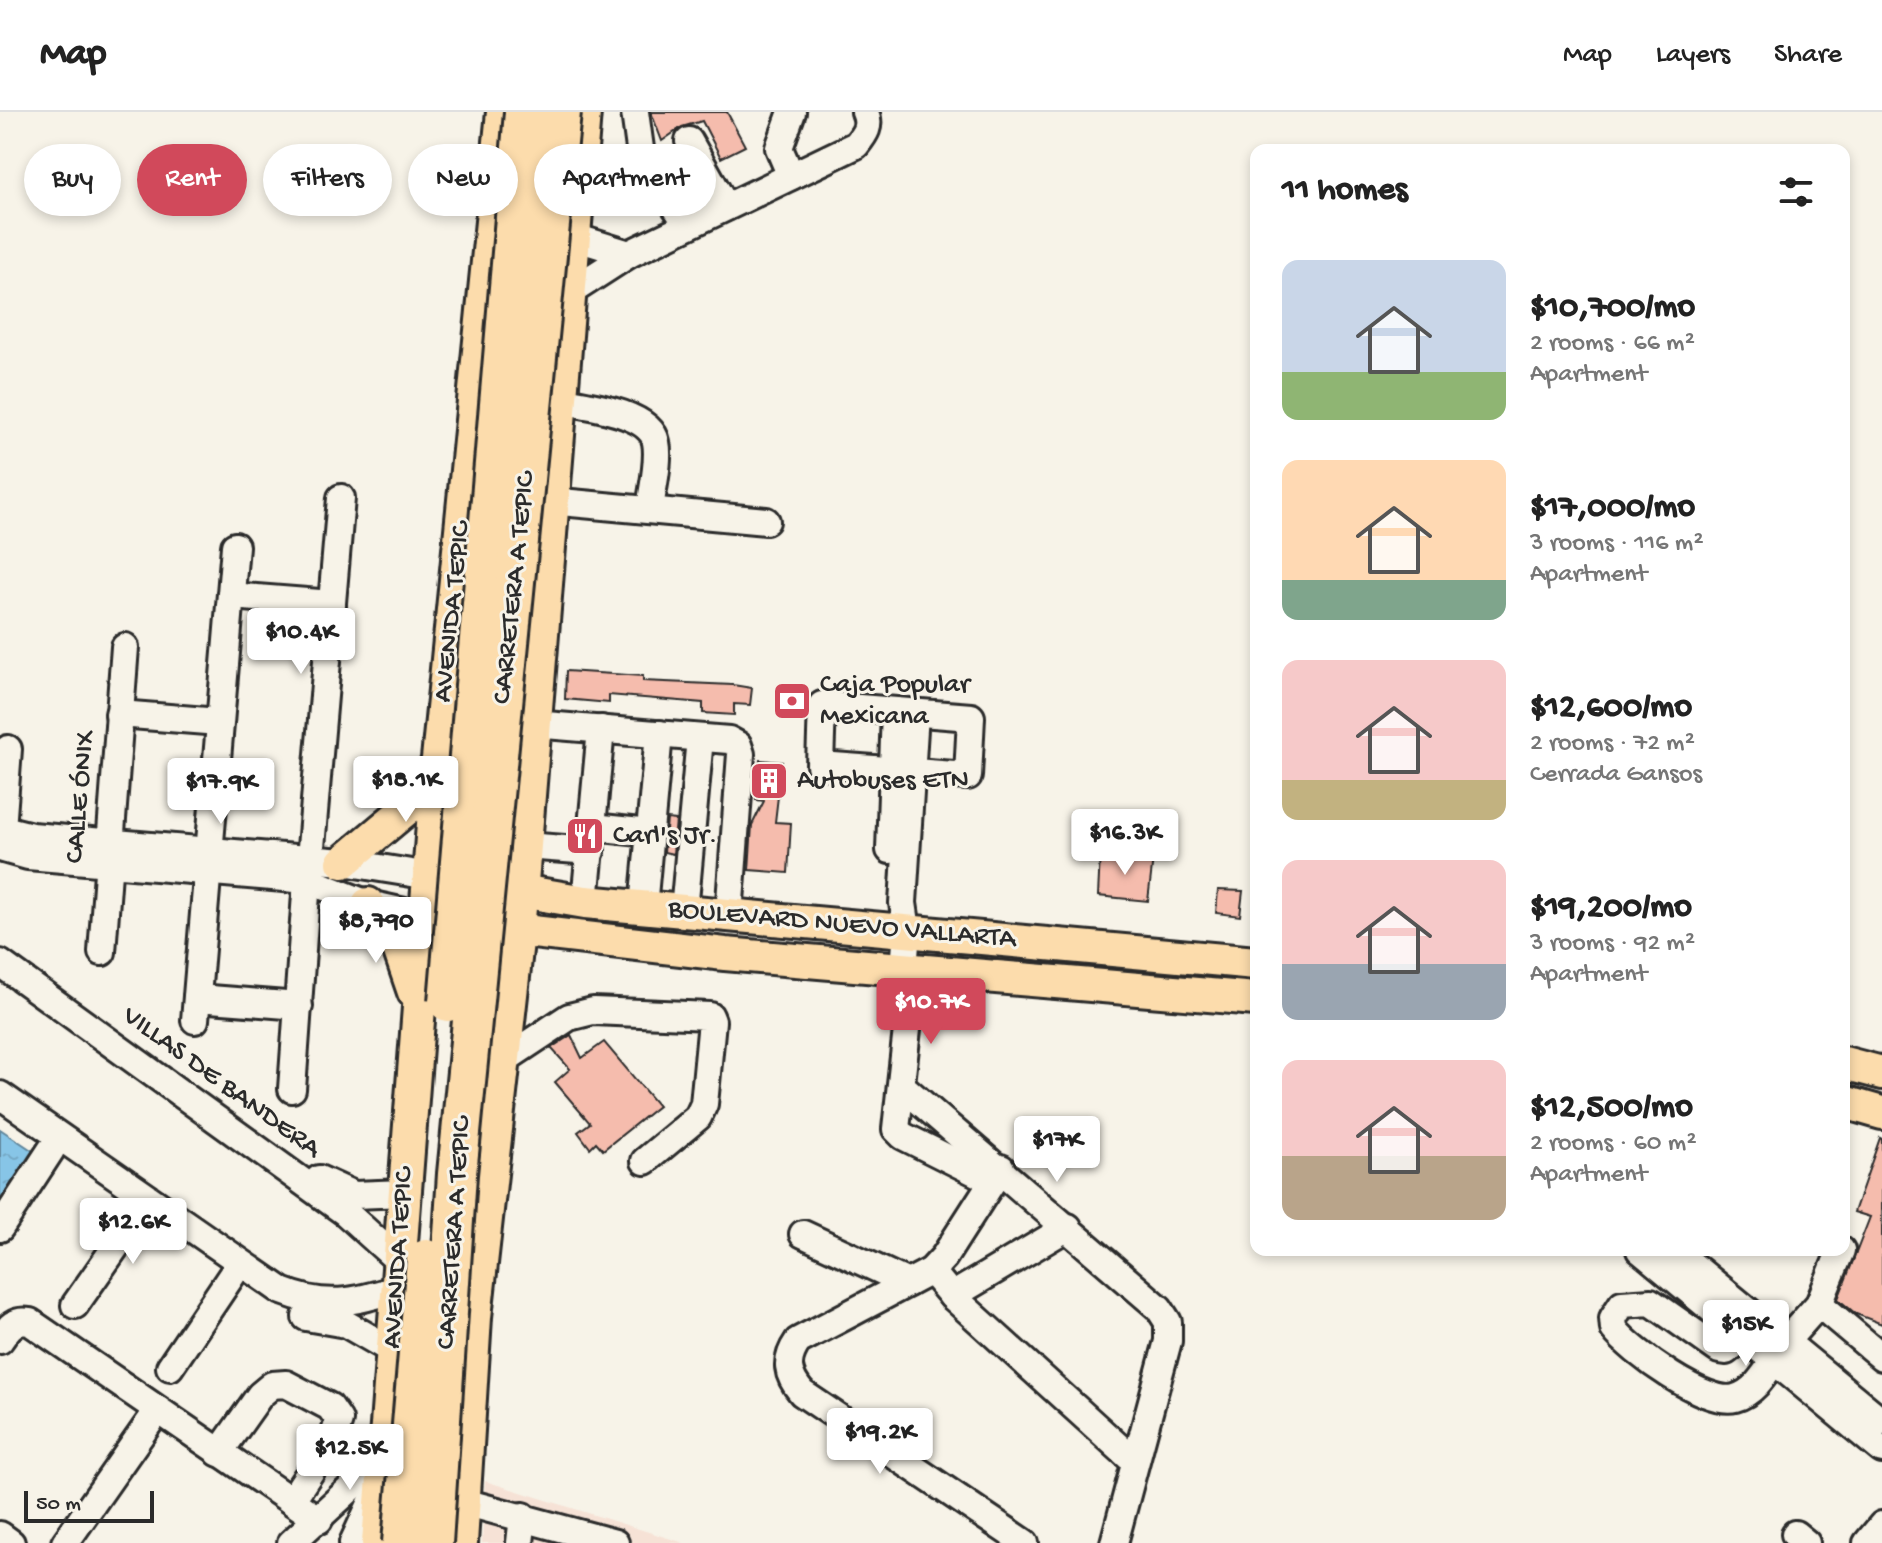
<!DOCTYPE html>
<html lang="en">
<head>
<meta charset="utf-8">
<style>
  :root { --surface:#fff; --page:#f2f2f2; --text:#222; --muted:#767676; --line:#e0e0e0; --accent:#d1495b }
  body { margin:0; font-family:"Gochi Hand",sans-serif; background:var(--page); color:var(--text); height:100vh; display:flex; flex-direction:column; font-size:30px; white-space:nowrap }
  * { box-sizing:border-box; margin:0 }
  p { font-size:26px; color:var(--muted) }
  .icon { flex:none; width:44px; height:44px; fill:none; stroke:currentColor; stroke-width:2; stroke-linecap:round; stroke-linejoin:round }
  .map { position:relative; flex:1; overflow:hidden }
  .drawer { position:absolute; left:1250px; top:32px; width:600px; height:1112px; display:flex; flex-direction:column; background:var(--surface); border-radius:16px; box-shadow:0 4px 12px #0003 }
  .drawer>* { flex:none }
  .hud { position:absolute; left:24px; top:32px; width:760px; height:72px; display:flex; gap:16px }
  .scale { position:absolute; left:24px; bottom:20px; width:130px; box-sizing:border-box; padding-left:8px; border:4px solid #2b2b2b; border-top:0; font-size:22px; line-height:28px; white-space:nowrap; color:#2b2b2b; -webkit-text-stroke:6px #f7f3e8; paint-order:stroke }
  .price { position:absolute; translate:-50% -68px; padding:0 18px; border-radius:8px; background:#fff; color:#222; font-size:26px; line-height:52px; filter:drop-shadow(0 2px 4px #0008) }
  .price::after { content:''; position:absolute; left:50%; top:48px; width:24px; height:18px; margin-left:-12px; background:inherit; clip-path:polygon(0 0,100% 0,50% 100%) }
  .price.current { background:var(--accent); color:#fff }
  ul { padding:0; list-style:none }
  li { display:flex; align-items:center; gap:24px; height:200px; padding:0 32px }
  li span { display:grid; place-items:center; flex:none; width:224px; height:160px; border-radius:16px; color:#555 }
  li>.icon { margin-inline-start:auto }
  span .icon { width:96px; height:96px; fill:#fffc; stroke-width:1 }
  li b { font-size:34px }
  h2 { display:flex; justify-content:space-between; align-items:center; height:96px; padding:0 32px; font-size:34px }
  .chip { padding:0 28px; border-radius:36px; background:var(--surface); box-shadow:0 4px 12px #0003; font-size:28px; line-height:72px }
  .chip.current { background:var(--accent); color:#fff }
  header { display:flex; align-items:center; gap:48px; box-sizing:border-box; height:112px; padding:0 40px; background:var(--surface); border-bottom:2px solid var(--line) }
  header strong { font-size:38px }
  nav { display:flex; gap:44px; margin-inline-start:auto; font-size:28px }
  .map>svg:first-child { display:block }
  .built { fill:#f6e2d6 }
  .water { fill:url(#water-ripples); stroke:#62879c; stroke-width:2 }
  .building { fill:#f5bcad; stroke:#2b2b2b; stroke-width:2 }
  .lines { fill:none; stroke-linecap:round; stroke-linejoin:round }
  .minor-casing { stroke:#2b2b2b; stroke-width:32 }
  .major-casing { stroke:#2b2b2b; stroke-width:38 }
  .minor { stroke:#f7f3e8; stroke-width:26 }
  .major { stroke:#fcdcac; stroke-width:32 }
  .highway-bridge-casing { stroke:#2b2b2b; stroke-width:44; stroke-linecap:butt }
  .highway-bridge { stroke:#fcdcac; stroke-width:38 }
  .labels { text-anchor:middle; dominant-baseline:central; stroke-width:6; stroke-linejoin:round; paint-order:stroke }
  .street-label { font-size:28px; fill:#2b2b2b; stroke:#f7f3e8 }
  .poi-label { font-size:28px; fill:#2b2b2b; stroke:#f7f3e8; text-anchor:start }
</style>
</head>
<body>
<header>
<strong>Map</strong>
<nav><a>Map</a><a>Layers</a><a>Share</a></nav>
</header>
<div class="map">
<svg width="1882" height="1431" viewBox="0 0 1882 1431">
  <defs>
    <pattern id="water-ripples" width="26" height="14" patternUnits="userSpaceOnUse" patternTransform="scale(2)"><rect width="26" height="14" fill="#87c5e7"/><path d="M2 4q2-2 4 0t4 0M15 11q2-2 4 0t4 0" fill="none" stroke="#75a9c6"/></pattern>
  </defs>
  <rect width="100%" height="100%" fill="#f7f3e8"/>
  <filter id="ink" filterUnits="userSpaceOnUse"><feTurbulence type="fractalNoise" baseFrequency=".0125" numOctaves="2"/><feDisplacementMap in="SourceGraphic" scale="16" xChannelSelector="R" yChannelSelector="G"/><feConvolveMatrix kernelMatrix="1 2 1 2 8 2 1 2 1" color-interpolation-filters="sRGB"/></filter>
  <g filter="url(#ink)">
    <!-- built -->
    <path class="built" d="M485 1369 684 1431H482Z"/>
    <!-- water -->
    <path class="water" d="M0 1017 39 1043 0 1102Z"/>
    <!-- building -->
    <g class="building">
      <path d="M651 0H727L745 34 721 46 702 9 682 15 662 29Z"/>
      <path d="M566 559 643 564V569L733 573 752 576 750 593 734 592V603L703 601V591L609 583V591L565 587Z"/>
      <path d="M760 648 782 650 775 710 791 711 788 761 749 758 752 713 764 689 756 688Z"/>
      <path d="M667 707 676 708 673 742 664 740Z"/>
      <path d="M1100 742 1153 746 1148 789 1098 784Z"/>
      <path d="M1218 778 1243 779 1240 804 1216 801Z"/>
      <path d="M571 923 582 946 604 930 658 994 603 1038 596 1030 590 1036 578 1020 590 1011 555 970 570 957 551 936Z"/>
      <path d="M1880 1026 1882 1027V1212L1856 1202 1838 1187 1870 1105 1854 1100Z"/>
    </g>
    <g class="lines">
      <!-- minor casing -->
      <g class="minor-casing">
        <g id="minor">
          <path d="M635 0 641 44 688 113"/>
          <path d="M689 29 726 95"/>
          <path d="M791 64 779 36 792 0"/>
          <path d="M574 125 629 142"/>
          <path d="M567 182 629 142 856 33C865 22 871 14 865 0"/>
          <path d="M558 288C584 293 650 300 656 330 660 350 652 377 650 398"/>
          <path d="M550 389 766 409"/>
          <path d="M231 484 332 492"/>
          <path d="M822 593 971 605 968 664 820 653Z"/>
          <path d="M915 601 903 791 907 818 904 858 910 890 896 1017 903 1024 993 1069"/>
          <path d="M119 602 219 610"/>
          <path d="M533 612 729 628 738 633 741 642 729 803"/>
          <path d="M593 715 650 721"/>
          <path d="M0 716 32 724 343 750 430 764"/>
          <path d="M2 717 8 637"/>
          <path d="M525 734 591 739"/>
          <path d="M0 736 28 744 307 768 368 792 427 805"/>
          <path d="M890 738 895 599"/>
          <path d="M310 747 341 386"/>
          <path d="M585 790 601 617"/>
          <path d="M643 795 659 622"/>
          <path d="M684 799 700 626"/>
          <path d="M102 840 125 535"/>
          <path d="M0 851 346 1101 399 1149"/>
          <path d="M197 886 299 894"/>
          <path d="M195 908 235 434"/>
          <path d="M504 948 569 905 593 899 710 904 712 909 704 992 698 1005 645 1049"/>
          <path d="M902 974 1159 1196 1168 1210V1229L1114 1431"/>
          <path d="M292 977 307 768"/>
          <path d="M0 983 282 1179C327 1197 352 1190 397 1177"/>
          <path d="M1001 1056 944 1145 931 1159 798 1229C784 1249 787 1263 802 1281L1025 1431"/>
          <path d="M319 1067 354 1083 404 1081"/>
          <path d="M0 1116 51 1038"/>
          <path d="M803 1122 908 1171"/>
          <path d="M1640 1138 1882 1338"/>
          <path d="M1674 1138 1882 1309"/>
          <path d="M931 1159 952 1184 1135 1350"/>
          <path d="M952 1184 1068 1115"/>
          <path d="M1819 1192 1882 1245"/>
          <path d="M75 1193 149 1087"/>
          <path d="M306 1205 346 1212 393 1239"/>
          <path d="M1745 1224 1726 1239 1719 1238 1651 1190 1622 1192 1613 1206 1614 1217C1632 1240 1706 1294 1735 1286 1754 1281 1765 1262 1775 1247"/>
          <path d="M0 1228C9 1215 14 1207 30 1210L319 1408"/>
          <path d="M1775 1241 1819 1192 1841 1138"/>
          <path d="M170 1255 240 1151"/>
          <path d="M219 1341 260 1283 272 1273 286 1272 330 1295 339 1308 334 1324 291 1389"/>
          <path d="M464 1390 615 1431"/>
          <path d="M1795 1422 1806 1431"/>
          <path d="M0 1423 11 1431"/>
          <path d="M65 1431 158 1298"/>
          <path d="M291 1431 353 1374 387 1325"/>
          <path d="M353 1431 376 1381"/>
          <path d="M520 1431 523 1404"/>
          <path d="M1867 1431 1882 1413"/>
        </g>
      </g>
      <!-- major casing -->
      <g class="major-casing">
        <g id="major">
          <path d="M343 750 416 689 434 657"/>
          <path d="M503 776 585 790 1256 851"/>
          <path d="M368 792 399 836 414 880"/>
          <path d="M497 816 725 842 1256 887"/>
          <path d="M1844 951 1882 961"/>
          <path d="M1844 990 1882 1001"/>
          <path d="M378 1431 438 647 503 0"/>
          <path d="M461 1431 475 1205 518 820 584 0"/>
        </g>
      </g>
      <!-- minor -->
      <use href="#minor" class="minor"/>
      <!-- major -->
      <use href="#major" class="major"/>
      <!-- highway-bridge casing -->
      <g class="highway-bridge-casing">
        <g id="highway-bridge">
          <path d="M448 890 524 0"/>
          <path d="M402 1431 426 1147"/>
          <path d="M433 1431 457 1062 561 0"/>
        </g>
      </g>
      <!-- highway-bridge -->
      <use href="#highway-bridge" class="highway-bridge"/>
    </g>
  </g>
  <!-- icons -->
  <defs>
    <g id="bank-square" transform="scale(2)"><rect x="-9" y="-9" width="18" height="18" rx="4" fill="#d1495b" stroke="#f7f3e8"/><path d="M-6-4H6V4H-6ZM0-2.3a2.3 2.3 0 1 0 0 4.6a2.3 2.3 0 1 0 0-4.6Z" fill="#fff"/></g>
    <g id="building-square" transform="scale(2)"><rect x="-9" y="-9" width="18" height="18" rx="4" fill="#d1495b" stroke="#f7f3e8"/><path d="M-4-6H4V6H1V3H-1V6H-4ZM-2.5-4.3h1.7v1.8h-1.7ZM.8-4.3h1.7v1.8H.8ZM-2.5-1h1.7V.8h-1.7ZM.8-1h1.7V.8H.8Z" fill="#fff"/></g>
    <g id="restaurant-square" transform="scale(2)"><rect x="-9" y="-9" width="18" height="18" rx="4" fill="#d1495b" stroke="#f7f3e8"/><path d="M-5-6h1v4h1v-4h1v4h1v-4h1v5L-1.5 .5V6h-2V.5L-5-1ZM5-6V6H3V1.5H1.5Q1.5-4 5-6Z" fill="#fff"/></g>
  </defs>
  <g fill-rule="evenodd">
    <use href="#bank-square" x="792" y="589"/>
    <use href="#building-square" x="769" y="669"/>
    <use href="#restaurant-square" x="585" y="724"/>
  </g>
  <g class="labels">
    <!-- street labels -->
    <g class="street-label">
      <text transform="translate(515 476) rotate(-84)">CARRETERA A TEPIC</text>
      <text transform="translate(453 500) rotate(-84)">AVENIDA TEPIC</text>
      <text transform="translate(81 685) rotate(-85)">CALLE ÓNIX</text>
      <text transform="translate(842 813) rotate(5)">BOULEVARD NUEVO VALLARTA</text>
      <text transform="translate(221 971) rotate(36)">VILLAS DE BANDERA</text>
      <text transform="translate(455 1121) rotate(-86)">CARRETERA A TEPIC</text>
      <text transform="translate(399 1146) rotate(-86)">AVENIDA TEPIC</text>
    </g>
    <!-- poi labels -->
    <g class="poi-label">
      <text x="820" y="573">Caja Popular<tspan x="820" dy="32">Mexicana</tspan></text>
      <text x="797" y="669">Autobuses ETN</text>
      <text x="613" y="724">Carl's Jr.</text>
    </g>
  </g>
</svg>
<div class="scale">50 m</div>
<b class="price" style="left:301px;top:564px">$10.4K</b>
<b class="price" style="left:406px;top:712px">$18.1K</b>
<b class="price" style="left:221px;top:714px">$17.9K</b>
<b class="price" style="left:1125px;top:765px">$16.3K</b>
<b class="price" style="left:376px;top:853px">$8,790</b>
<b class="price current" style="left:931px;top:934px">$10.7K</b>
<b class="price" style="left:1057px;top:1072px">$17K</b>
<b class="price" style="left:133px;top:1154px">$12.6K</b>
<b class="price" style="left:1746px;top:1256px">$15K</b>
<b class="price" style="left:880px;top:1364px">$19.2K</b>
<b class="price" style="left:350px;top:1380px">$12.5K</b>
<div class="hud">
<a class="chip">Buy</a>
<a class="chip current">Rent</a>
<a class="chip">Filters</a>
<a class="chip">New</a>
<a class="chip">Apartment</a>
</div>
<section class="drawer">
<h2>11 homes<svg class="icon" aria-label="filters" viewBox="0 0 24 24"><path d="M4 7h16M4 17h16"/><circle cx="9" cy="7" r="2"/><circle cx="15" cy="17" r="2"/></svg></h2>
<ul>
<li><span style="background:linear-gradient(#c9d6e8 70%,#8fb573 0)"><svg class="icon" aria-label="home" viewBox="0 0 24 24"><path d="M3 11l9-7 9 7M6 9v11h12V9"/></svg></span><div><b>$10,700/mo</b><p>2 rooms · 66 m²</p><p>Apartment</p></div></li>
<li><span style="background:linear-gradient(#ffd9b3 75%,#7fa58c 0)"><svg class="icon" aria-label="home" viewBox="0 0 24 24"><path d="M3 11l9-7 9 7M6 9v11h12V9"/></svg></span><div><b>$17,000/mo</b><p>3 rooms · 116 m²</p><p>Apartment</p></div></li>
<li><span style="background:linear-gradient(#f6c9c9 75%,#c2b280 0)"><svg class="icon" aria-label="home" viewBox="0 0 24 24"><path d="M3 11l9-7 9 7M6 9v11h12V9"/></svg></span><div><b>$12,600/mo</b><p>2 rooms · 72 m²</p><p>Cerrada Gansos</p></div></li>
<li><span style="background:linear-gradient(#f6c9c9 65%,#9aa5b1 0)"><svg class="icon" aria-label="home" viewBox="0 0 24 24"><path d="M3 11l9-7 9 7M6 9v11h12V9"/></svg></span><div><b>$19,200/mo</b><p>3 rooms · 92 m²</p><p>Apartment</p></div></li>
<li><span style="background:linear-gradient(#f6c9c9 60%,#b9a48a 0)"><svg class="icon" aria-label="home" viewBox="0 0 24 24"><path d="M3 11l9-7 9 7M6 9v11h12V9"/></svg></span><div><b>$12,500/mo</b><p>2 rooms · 60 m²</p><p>Apartment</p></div></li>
</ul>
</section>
</div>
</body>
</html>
